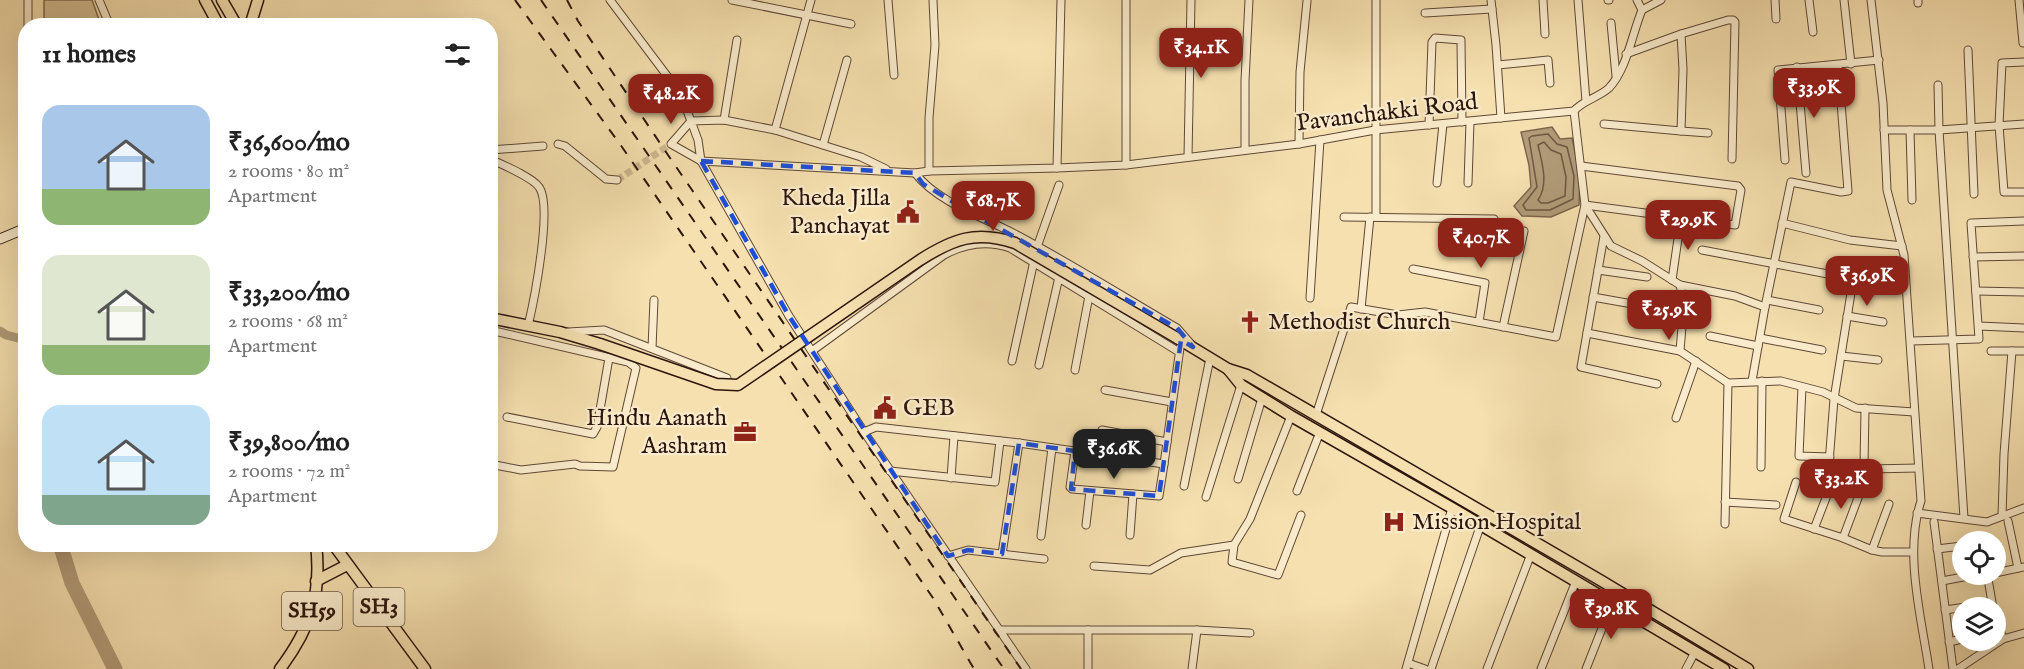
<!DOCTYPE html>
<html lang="en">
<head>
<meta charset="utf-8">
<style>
  :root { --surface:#fff; --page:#f6f6f6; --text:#222; --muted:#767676; --accent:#8f2418 }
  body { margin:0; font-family:"IM FELL English",serif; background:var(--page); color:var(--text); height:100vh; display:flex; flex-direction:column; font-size:22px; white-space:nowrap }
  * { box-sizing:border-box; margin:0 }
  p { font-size:20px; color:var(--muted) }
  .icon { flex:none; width:33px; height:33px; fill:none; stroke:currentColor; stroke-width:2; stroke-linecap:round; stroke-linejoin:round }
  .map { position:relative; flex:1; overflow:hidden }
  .details { position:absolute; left:18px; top:18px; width:480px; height:534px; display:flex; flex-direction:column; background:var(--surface); border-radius:24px; box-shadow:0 6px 24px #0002 }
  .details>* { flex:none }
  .tools { position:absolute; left:1952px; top:531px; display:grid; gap:12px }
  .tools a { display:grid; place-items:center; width:54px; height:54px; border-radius:50%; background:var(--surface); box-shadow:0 6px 24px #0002; font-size:30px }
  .price { position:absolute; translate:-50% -51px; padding:0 14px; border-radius:12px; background:var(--accent); color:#fff; font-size:20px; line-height:39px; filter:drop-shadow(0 2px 3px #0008) }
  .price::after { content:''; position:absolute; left:50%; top:36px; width:18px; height:14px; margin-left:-9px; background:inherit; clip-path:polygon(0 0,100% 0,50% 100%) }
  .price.selected { background:#222; color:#fff }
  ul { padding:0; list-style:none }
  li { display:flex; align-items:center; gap:18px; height:150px; padding:0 24px }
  li span { display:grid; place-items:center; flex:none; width:168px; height:120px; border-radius:18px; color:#555 }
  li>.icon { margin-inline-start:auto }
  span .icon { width:72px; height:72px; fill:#fffc; stroke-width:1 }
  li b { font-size:26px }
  h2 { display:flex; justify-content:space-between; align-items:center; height:72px; padding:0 24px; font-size:26px }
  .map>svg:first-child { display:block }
  .green { fill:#d4bd93; stroke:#806950; stroke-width:1.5 }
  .water { fill:#b19b78; stroke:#7c654d; stroke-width:1.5 }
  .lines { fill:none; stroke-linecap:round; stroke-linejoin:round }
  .shore { stroke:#6e5842; stroke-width:1.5 }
  .canal { stroke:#b19b78; stroke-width:9 }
  .river { stroke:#b19b78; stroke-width:15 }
  .minor-tunnel { stroke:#ceb78f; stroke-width:7; stroke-dasharray:7 3.5; stroke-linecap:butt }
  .minor-casing { stroke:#5e4836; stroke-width:9 }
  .secondary-casing { stroke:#2c150d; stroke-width:11 }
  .primary-casing { stroke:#2c150d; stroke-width:13 }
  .minor { stroke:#f9ebcb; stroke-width:7 }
  .secondary { stroke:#f9ebcb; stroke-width:9 }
  .primary { stroke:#f6e0af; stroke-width:10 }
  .rail { stroke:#2c150d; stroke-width:2; stroke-dasharray:10 10; stroke-linecap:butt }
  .primary-bridge-casing { stroke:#2c150d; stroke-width:13; stroke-linecap:butt }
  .primary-bridge { stroke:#f6e0af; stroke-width:10 }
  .marked { fill:none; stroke:#1d4ed8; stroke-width:4.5; stroke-dasharray:12 8; stroke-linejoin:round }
  .labels { text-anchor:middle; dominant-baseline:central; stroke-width:4.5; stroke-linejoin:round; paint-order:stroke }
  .shield { fill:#f9ebcb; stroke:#6a5546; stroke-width:1.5 }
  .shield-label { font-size:22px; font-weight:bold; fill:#2c150d }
  .street-label { font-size:24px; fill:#2c150d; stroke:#f9ebcb }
  .poi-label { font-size:24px; fill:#2c150d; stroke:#f9ebcb; text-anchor:start }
</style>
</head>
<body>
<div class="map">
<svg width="2024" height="669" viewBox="0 0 2024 669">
  <rect width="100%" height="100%" fill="#f6e0af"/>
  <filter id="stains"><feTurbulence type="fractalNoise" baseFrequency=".00333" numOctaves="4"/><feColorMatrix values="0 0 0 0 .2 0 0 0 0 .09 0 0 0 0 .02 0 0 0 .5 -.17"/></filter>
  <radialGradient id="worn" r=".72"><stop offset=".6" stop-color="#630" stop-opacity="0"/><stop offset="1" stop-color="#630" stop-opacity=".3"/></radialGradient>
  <!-- green -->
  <path class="green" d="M44 0H92L101 25H44Z"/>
  <!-- water -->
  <path class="water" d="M1552 127 1560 139 1572 138 1580 175 1579 205 1551 217 1522 216 1514 206 1531 187 1529 165 1521 132Z"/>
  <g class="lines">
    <!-- shore -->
    <g class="shore">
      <path d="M1548 134 1557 144 1567 147 1574 176 1573 199 1550 210H1526L1523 205 1537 187 1529 138 1532 136Z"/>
      <path d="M1544 142 1551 150 1561 154 1566 177 1565 196 1548 203H1541L1538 200C1549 184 1542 163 1538 145Z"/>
    </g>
    <!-- canal -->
    <path class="canal" d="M0 331 6 335 26 340"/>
    <!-- river -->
    <path class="river" d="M60 544 72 583 115 669"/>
    <!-- minor-tunnel -->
    <path class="minor-tunnel" d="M617 180 671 144"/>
    <!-- minor casing -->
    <g class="minor-casing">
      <g id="minor">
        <path d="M99 0 110 26"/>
        <path d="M610 0 680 93 691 121 671 144 701 161"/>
        <path d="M732 0 851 24"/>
        <path d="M811 0 775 130 861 157 886 169"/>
        <path d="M888 0 894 75"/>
        <path d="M1491 0 1496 45 1501 118"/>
        <path d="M1543 0 1545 34"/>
        <path d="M1578 0 1586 101"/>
        <path d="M1608 0H1609"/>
        <path d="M1637 0 1642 10"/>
        <path d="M1775 0 1776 19"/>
        <path d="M1809 0 1813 32"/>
        <path d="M1844 0 1851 64"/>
        <path d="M1871 0 1883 103 1887 190 1904 255 1921 501C1904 552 1921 616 1929 669"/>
        <path d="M1918 0V3"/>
        <path d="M2019 0 2023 43"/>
        <path d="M1425 13 1492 9"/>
        <path d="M1611 23 1616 76"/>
        <path d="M28 26V0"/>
        <path d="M1681 34 1728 20H1733L1735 22 1732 159"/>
        <path d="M1968 50 1974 194"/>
        <path d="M2024 62 2002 63 1999 125 2004 192H2024"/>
        <path d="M1498 65 1548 60 1550 83"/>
        <path d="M1797 67 1806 173"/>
        <path d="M1938 85 1939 130 1964 518"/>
        <path d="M1574 111 1585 205 1611 246 1642 261 1680 285 1684 302 1680 351 1728 383 1781 381 1823 392 1856 408 1914 412"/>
        <path d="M724 120 737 40"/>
        <path d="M1604 124 1681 131 1683 69 1681 34 1626 54"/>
        <path d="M1429 125 1432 42 1435 38 1461 40 1462 122"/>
        <path d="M775 130 724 120 691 121 698 140 701 161 789 316 864 432 1026 669"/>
        <path d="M1884 130H1939L2024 124"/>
        <path d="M1910 130 1912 200"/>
        <path d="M1681 131 1708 133"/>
        <path d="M558 144 565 146 606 179 617 180"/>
        <path d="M1299 144 1300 72 1307 1"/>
        <path d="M823 145 847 60"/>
        <path d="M490 150 543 146"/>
        <path d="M1245 150V81L1249 0"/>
        <path d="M1188 157 1191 0"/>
        <path d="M490 159C503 165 532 177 539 187 553 206 534 301 528 326"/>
        <path d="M1785 160 1778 70 1879 60"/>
        <path d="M701 161 915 173 929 171 1057 168 1061 0"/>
        <path d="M1126 165V0"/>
        <path d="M1057 168 1126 165 1299 144 1375 130 1574 111C1583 100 1598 98 1609 88 1627 69 1632 34 1642 10L1661 0"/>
        <path d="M929 171V118L935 45 933 0"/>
        <path d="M915 173C937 202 985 218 1017 235 1071 264 1124 297 1177 328L1191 344"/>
        <path d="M1437 183 1443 124"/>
        <path d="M1468 183 1470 122"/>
        <path d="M1344 217 1494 219"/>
        <path d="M1376 217V0"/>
        <path d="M1782 223 1850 240 1902 246"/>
        <path d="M1604 236 1581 367 1657 384"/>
        <path d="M1037 247 1059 185"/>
        <path d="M1702 250 1833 275"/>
        <path d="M1973 257 2024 256"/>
        <path d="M1413 269 1485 283 1479 322"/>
        <path d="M1598 270 1647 277"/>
        <path d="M1672 280 1681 218"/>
        <path d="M1853 280 1893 287"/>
        <path d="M1680 285 1735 296 1765 307 1752 381"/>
        <path d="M1976 291 2024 292"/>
        <path d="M1593 297 1683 313"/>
        <path d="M1310 298 1320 140"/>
        <path d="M1767 300 1819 310"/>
        <path d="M1765 307 1791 182 1841 192 1848 191 1838 65"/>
        <path d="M1361 309 1370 217"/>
        <path d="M1847 316 1883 322"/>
        <path d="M1979 326 2024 328"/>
        <path d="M1503 327 1524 231"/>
        <path d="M490 330 628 362 636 368 613 467 580 466 575 464 521 470 490 464"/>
        <path d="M568 332 604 330 727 378"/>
        <path d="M1587 333 1680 351"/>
        <path d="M1710 336 1758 346"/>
        <path d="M1760 338 1822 350"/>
        <path d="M1911 341 1979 339 1971 223 2024 221"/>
        <path d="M652 348 654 300"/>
        <path d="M812 351 944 255C964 244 987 240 1010 248L1179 352"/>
        <path d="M1991 351H2024"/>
        <path d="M1841 356 1878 360"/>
        <path d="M1012 361 1034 261"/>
        <path d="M1039 365 1059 277"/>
        <path d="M1075 370 1089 296"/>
        <path d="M1802 387 1799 456 1830 457"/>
        <path d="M1105 390 1172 402"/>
        <path d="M1865 408 1864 466 1870 469 1918 468"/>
        <path d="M1316 415 1351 307 1398 315 1425 312 1556 337 1585 205 1735 225 1741 190 1738 186 1581 166"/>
        <path d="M1291 416 1250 519 1234 545 1232 562 1278 575 1301 515"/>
        <path d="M507 417 593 434 597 427 609 358"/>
        <path d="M1676 418 1696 361"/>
        <path d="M1102 430 1167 442"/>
        <path d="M864 432 876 427 1019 443 1164 464 1180 348"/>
        <path d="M1075 451 1070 487 1072 489 1159 496 1164 464"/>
        <path d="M1761 467 1762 381"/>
        <path d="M890 471 995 482 1000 441"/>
        <path d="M1828 476 1834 399 1856 262"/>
        <path d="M951 478 954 436"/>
        <path d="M1238 479 1262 398"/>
        <path d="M1796 482 1784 519 1843 538 1872 550 1882 552H1912"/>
        <path d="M1184 486 1210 358"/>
        <path d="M1297 491 1320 432"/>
        <path d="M1206 497 1241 385"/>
        <path d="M1725 502 1776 505"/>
        <path d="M1917 513 1987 522 2024 508"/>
        <path d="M2002 516 2004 454 2012 351"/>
        <path d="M2008 521 2018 568"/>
        <path d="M1934 522 1953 669"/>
        <path d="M1725 524 1728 383"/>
        <path d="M1086 525 1090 491"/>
        <path d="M1814 529 1831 485"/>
        <path d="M1130 535 1133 494"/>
        <path d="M1041 536 1052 448"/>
        <path d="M1843 538 1861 490"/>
        <path d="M1937 549 1962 546"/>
        <path d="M1872 550 1889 504"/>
        <path d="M1002 554 1019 443"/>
        <path d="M948 556 968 550 1044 559"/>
        <path d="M1094 566 1150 570 1181 553 1234 545"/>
        <path d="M1995 573 2024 567"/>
        <path d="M1991 574 1988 579 1993 608"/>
        <path d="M1942 581 1979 574"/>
        <path d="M1945 610 1986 604"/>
        <path d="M1995 614 2003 639"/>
        <path d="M998 630H1197L1192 669"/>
        <path d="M1088 630V669"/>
        <path d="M1197 630 1250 633"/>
        <path d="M1949 642 1962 639"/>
        <path d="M1408 663 1425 669"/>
        <path d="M1406 669 1452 508"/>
        <path d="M1431 669 1481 524"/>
        <path d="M1487 669 1531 554"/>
        <path d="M1541 669 1576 581"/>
        <path d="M1586 669 1612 603"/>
        <path d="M1686 669 1695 652"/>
        <path d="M1958 669 2003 639 2024 633"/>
      </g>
    </g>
    <!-- secondary casing -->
    <g class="secondary-casing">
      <path id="secondary" d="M0 239 26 228"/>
    </g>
    <!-- primary casing -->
    <g class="primary-casing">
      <g id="primary">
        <path d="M205 0 219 26"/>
        <path d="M222 0 237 26"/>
        <path d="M250 26 258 0"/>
        <path d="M490 318 560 332 600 344"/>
        <path d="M1177 338 1228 369 1247 375 1600 580 1748 669"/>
        <path d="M1228 369 1241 385 1291 416 1452 508 1724 669"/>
        <path d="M333 544 425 669"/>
        <path d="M316 581 347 565"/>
        <path d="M280 669C310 629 322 595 316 544"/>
      </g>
    </g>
    <!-- minor -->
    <use href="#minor" class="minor"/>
    <!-- secondary -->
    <use href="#secondary" class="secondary"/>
    <!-- primary -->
    <use href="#primary" class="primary"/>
    <!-- rail -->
    <g class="rail">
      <path d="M515 0 622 147 933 598 974 669"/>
      <path d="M541 0 1004 669"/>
      <path d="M567 0 578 21 670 158 1021 669"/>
    </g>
    <!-- primary-bridge casing -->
    <g class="primary-bridge-casing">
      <path id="primary-bridge" d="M600 344 716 384 738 385 920 260C953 239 976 230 1015 243L1177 338"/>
    </g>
    <!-- primary-bridge -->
    <use href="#primary-bridge" class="primary-bridge"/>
  </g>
  <!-- marked area -->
  <path class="marked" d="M701 161 915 173 923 184 977 216 1177 328 1193 347 1181 340 1159 496 1071 489 1075 451 1019 443 1002 554 968 550 948 556 789 316Z"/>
  <!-- icons -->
  <defs>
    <g id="civic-bare" transform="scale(1.8)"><path d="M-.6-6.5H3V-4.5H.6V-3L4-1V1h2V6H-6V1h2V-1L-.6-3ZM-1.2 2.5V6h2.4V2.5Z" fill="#8f2418" stroke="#f9ebcb" stroke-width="2.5" paint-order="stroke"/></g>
    <g id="church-bare" transform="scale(1.8)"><path d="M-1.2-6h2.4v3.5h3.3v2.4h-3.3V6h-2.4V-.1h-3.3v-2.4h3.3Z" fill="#8f2418" stroke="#f9ebcb" stroke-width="2.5" paint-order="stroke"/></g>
    <g id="office-bare" transform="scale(1.8)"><path d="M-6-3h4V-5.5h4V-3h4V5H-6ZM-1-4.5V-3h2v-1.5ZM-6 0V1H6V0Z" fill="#8f2418" stroke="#f9ebcb" stroke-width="2.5" paint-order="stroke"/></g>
    <g id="hospital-bare" transform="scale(1.8)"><path d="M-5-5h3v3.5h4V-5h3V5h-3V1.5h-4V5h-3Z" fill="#8f2418" stroke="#f9ebcb" stroke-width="2.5" paint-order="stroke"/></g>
  </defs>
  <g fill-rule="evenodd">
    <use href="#civic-bare" x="908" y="212"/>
    <use href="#church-bare" x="1250" y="322"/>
    <use href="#civic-bare" x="885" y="408"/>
    <use href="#office-bare" x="745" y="432"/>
    <use href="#hospital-bare" x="1394" y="522"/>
  </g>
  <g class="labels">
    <!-- shield labels -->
    <g class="shield">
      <rect x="353.5" y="588" width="51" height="38" rx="4.5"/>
      <rect x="282" y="592" width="60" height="38" rx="4.5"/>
    </g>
    <g class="shield-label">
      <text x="379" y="607">SH3</text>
      <text x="312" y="611">SH59</text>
    </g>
    <!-- street labels -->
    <g class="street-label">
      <text transform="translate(1387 113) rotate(-7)">Pavanchakki Road</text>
    </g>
    <!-- poi labels -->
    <g class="poi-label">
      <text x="890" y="198" text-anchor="end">Kheda Jilla<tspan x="890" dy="28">Panchayat</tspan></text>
      <text x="1268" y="322">Methodist Church</text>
      <text x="903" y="408">GEB</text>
      <text x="727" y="418" text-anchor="end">Hindu Aanath<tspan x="727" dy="28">Aashram</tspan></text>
      <text x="1412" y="522">Mission Hospital</text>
    </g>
  </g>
  <rect width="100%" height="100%" filter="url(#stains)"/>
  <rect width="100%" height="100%" fill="url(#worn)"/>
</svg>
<div class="tools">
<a><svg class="icon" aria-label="locate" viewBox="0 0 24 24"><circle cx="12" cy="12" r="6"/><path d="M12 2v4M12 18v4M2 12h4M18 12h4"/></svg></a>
<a><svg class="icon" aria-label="layers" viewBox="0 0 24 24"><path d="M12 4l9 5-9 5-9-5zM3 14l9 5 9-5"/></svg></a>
</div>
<b class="price" style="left:1201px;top:79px">₹34.1K</b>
<b class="price" style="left:1814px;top:119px">₹33.9K</b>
<b class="price" style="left:671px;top:125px">₹48.2K</b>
<b class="price" style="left:993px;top:232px">₹68.7K</b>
<b class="price" style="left:1688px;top:251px">₹29.9K</b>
<b class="price" style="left:1481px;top:269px">₹40.7K</b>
<b class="price" style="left:1867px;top:307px">₹36.9K</b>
<b class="price" style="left:1669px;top:341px">₹25.9K</b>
<b class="price selected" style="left:1114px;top:480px">₹36.6K</b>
<b class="price" style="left:1841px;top:510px">₹33.2K</b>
<b class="price" style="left:1611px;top:640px">₹39.8K</b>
<section class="details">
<h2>11 homes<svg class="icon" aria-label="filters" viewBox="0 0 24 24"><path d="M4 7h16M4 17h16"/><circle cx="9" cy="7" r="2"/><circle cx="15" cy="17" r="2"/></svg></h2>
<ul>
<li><span style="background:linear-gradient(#a9c7e8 70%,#8fb573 0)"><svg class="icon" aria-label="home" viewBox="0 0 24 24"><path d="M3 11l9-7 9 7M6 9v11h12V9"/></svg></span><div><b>₹36,600/mo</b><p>2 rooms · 80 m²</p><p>Apartment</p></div></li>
<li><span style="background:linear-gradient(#dfe7d0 75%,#8fb573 0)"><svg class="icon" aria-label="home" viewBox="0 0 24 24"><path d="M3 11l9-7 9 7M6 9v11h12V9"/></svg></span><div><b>₹33,200/mo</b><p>2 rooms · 68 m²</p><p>Apartment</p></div></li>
<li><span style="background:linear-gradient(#bfe0f5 75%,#7fa58c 0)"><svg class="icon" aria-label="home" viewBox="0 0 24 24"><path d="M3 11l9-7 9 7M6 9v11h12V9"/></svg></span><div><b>₹39,800/mo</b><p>2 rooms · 72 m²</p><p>Apartment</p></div></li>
</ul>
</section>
</div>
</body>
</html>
